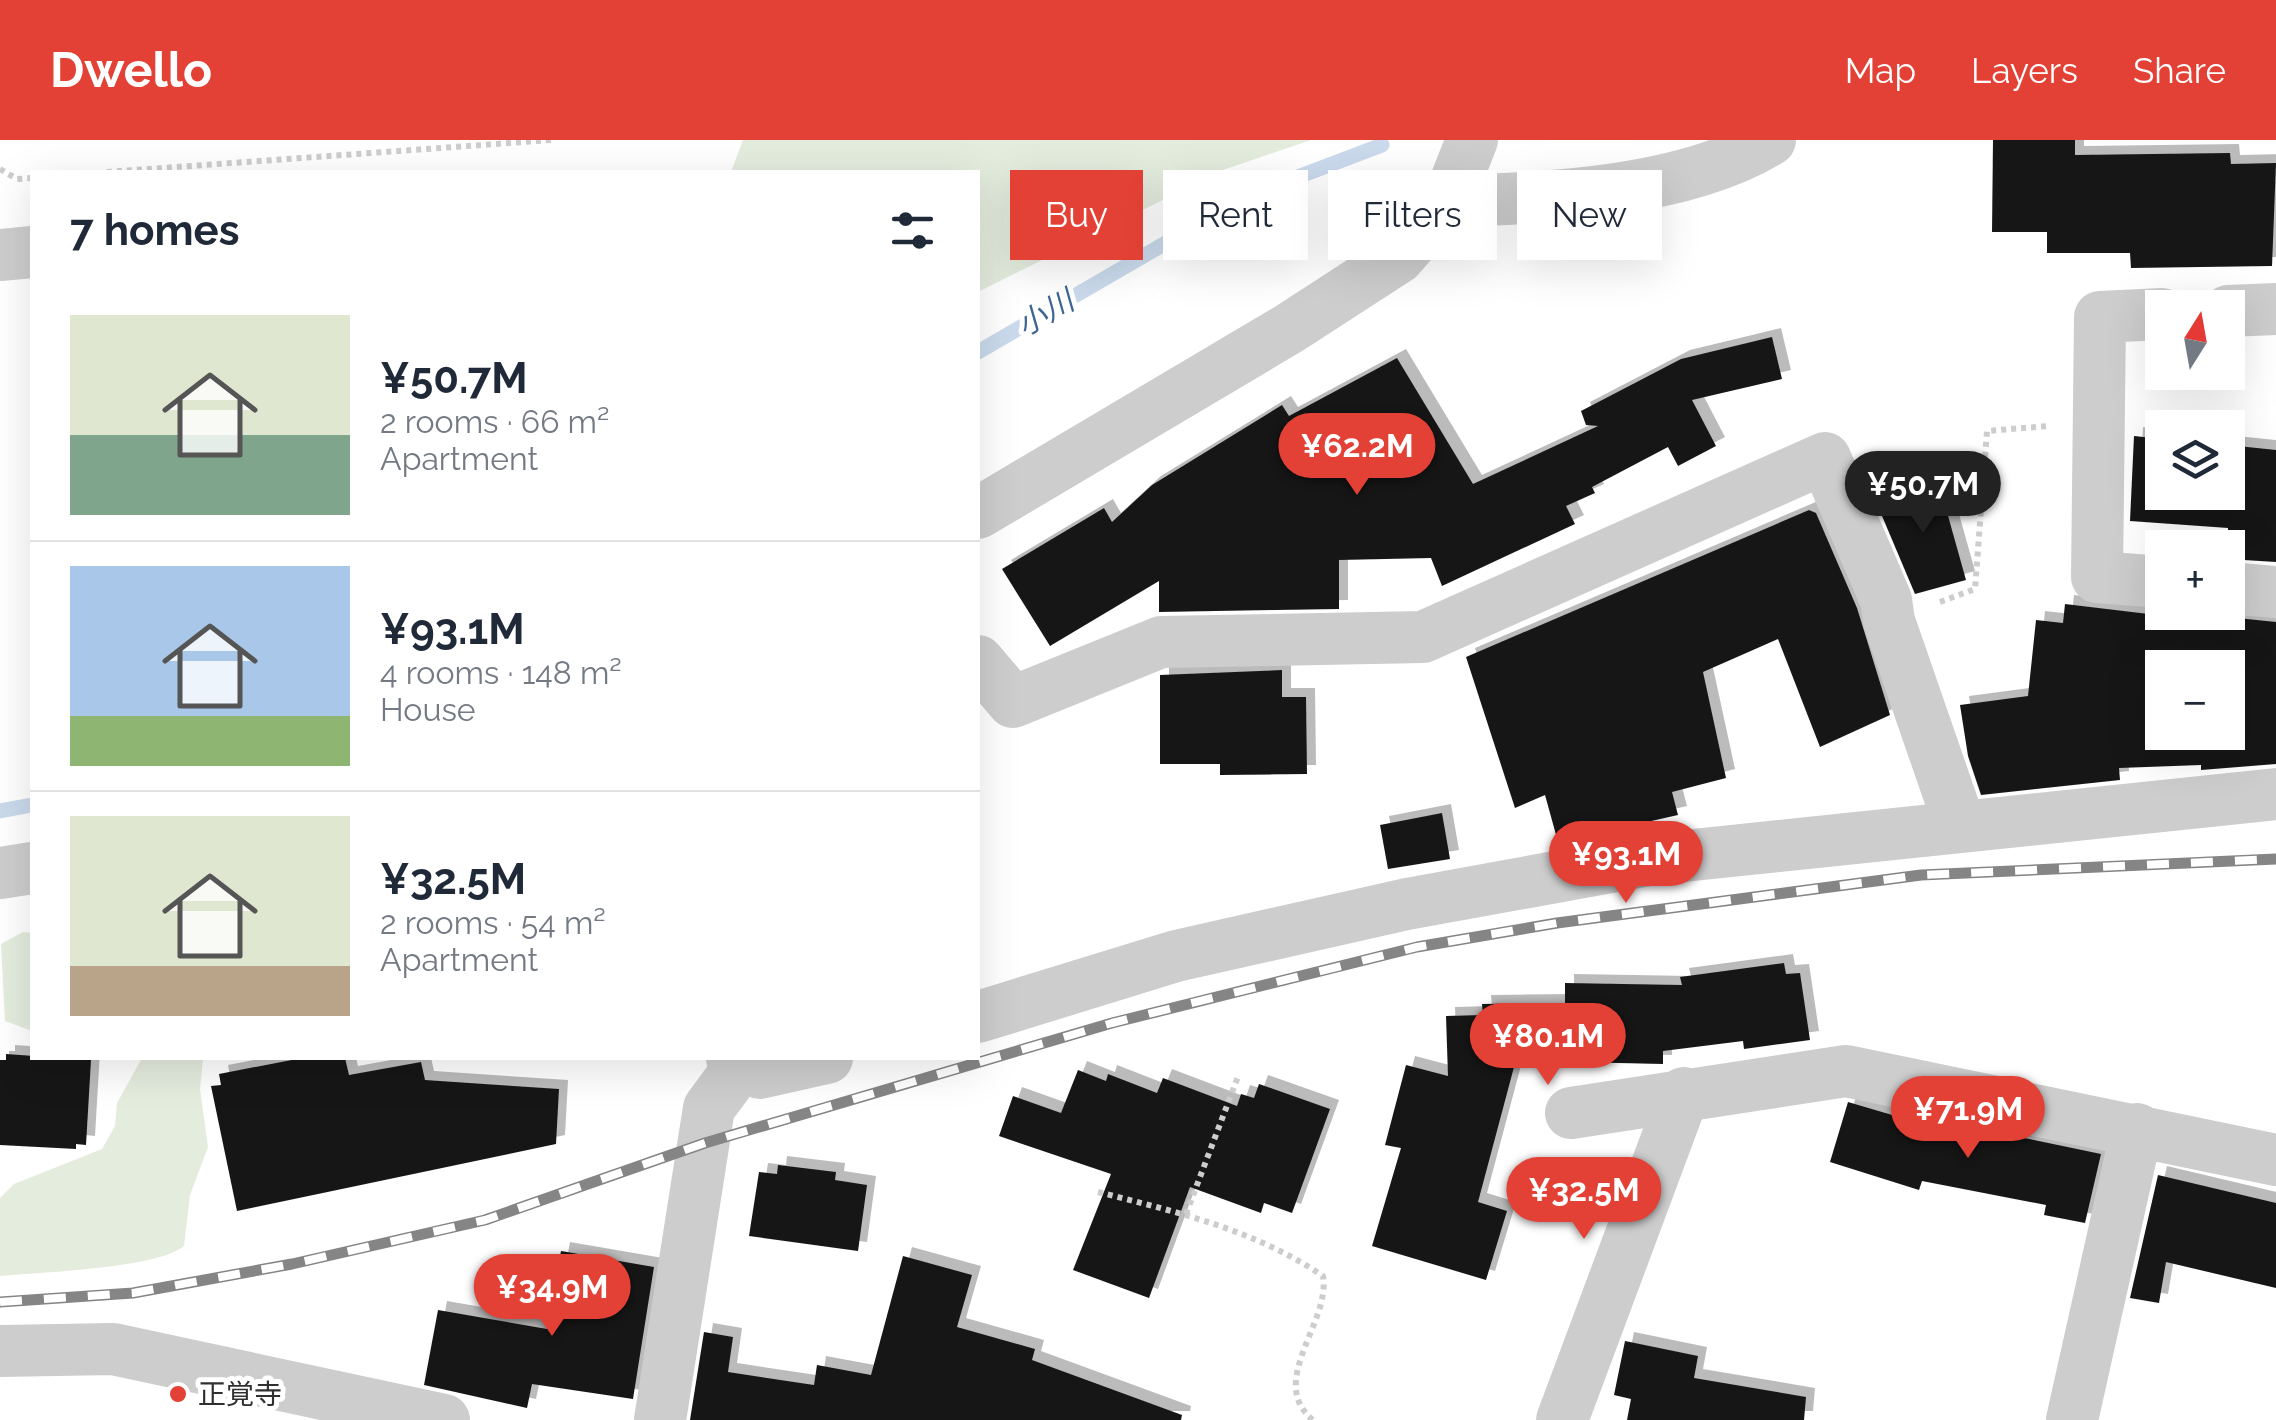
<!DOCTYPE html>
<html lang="en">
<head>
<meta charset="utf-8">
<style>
  :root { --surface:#fff; --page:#f6f6f7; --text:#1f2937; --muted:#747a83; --line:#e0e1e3; --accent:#e34135 }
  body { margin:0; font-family:Raleway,"Noto Sans JP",sans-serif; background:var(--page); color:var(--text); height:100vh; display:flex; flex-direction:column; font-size:38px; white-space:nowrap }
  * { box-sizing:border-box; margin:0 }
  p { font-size:32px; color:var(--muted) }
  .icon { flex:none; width:55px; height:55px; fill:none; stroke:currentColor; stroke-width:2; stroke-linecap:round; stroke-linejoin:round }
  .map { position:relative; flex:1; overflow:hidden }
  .side { position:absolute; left:30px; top:30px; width:950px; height:890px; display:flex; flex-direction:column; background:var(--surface); border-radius:0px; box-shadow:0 10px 40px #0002 }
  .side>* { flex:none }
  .guide { position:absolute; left:1010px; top:30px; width:950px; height:90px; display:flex; gap:20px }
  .needle { width:65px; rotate:11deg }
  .fabs { position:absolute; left:2145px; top:150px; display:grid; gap:20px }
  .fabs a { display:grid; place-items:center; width:100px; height:100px; border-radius:0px; background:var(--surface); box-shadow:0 10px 40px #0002; font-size:50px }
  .price { position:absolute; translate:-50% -85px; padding:0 22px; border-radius:35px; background:var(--accent); color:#fff; font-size:32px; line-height:65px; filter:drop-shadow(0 2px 5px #0008) }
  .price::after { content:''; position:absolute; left:50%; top:60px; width:30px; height:22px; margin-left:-15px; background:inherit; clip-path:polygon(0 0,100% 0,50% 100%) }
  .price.current { background:#222; color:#fff }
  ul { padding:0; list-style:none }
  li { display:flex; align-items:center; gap:30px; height:250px; padding:0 40px }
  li+li { border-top:2px solid var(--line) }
  li span { display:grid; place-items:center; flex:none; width:280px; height:200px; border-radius:0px; color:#555 }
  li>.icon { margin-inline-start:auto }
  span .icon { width:120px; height:120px; fill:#fffc; stroke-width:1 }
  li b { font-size:42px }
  h2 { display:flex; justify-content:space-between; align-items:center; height:120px; padding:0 40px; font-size:42px }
  .chip { padding:0 35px; border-radius:0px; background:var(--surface); box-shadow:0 10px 40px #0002; font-size:35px; line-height:90px }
  .chip.current { background:var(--accent); color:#fff }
  header { display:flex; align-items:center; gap:60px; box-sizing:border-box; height:140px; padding:0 50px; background:var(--accent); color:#fff }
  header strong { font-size:48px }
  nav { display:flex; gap:55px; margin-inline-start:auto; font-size:35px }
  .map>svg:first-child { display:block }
  .green { fill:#e4ecde }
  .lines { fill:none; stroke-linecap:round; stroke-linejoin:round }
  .stream { stroke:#cadaec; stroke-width:15 }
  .building { fill:#171717; fill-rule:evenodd; filter:url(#shadow) }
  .path { stroke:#cdcdcd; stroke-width:6; stroke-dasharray:5 5; stroke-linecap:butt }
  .street { stroke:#cdcdcd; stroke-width:52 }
  .rail-casing { stroke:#858585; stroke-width:11 }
  .rail { stroke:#fff; stroke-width:8; stroke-dasharray:22; stroke-linecap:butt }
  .poi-dot { fill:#e34135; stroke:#fff; stroke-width:4 }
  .labels { text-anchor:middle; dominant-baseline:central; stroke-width:10; stroke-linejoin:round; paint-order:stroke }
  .poi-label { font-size:28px; fill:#303030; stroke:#fff; text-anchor:start }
  .water-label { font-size:30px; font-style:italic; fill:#3e6591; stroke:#fff }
</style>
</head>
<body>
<header>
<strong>Dwello</strong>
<nav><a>Map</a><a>Layers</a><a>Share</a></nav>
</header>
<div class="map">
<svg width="2276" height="1280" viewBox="0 0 2276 1280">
  <defs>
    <filter id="shadow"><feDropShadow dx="9" dy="-9" stdDeviation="0" flood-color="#0004"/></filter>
  </defs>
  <rect width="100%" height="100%" fill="#fff"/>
  <!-- green -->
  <g class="green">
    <path d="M743 0H1311L1223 30 978 152V32H731Z"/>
    <path d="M23 792 32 793V891L5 881 1 804Z"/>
    <path d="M142 918H203L200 949 208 1007 190 1055 184 1106C156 1129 40 1132 0 1136V1058L14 1044 102 1009 115 986 117 963Z"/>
  </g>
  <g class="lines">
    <!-- stream -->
    <g class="stream">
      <path d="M978 212 1245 57 1382 5"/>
      <path d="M0 671 32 665"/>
    </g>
  </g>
  <!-- building -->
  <g class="building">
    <path d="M1993 0H2075V15L2230 13 2231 24 2276 23 2272 126 2131 128 2130 113H2047V92H1992Z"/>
    <path d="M1772 197 1782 239 1692 260 1716 306 1678 326 1668 307 1592 347 1595 353 1566 366 1575 384 1442 446 1431 418 1339 420V469L1159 472V441L1050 506 1002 429 1104 368 1112 382 1152 345 1282 265 1289 276 1397 218 1473 344 1598 286 1586 285 1581 271 1681 219Z"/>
    <path d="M2134 296 2162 299V352H2228V305L2276 310V422L2228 419V388L2130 381Z"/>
    <path d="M1938 340 1966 440 1915 454 1874 357Z"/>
    <path d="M1809 370 1816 373 1857 468 1890 575 1820 607 1778 499 1703 532 1726 638 1672 652 1678 675 1558 702 1545 655 1515 668 1466 517Z"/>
    <path d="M2065 464 2207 481 2208 475 2276 482V624L2201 630V625L2119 628 2120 640 1981 655 1968 616 1960 565 2028 556 2036 480 2063 483ZM2162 528H2228V592H2162Z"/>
    <path d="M1282 530V557H1306L1307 634 1220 635V624H1160V535Z"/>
    <path d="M1442 673 1450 719 1388 729 1380 685Z"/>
    <path d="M1784 823 1786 834 1800 833 1810 900 1744 909 1743 901 1663 911V924L1531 921V927H1514L1478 1062 1507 1071 1486 1140 1372 1106 1401 1008 1385 1005 1406 925 1448 936 1446 876 1483 875 1482 864 1565 863V843L1682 845 1680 837Z"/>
    <path d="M6 914 91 920 86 1005 76 1004V1009L0 1005V920H6Z"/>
    <path d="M302 918H345L349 935 421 922 425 940 559 949 556 1004 237 1071 211 946 221 945 219 934Z"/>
    <path d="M1078 930 1106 941 1108 934 1157 953 1163 938 1237 966 1241 954 1254 958 1259 944 1330 969 1292 1073 1264 1063 1261 1073 1190 1047 1149 1158 1073 1130 1111 1034 999 996 1013 956 1061 973Z"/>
    <path d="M1848 962 1933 987 1994 998 1995 992 2101 1014 2085 1083 2044 1075 2046 1065 1922 1041 1919 1050 1830 1022Z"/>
    <path d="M778 1025 836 1032 835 1040 867 1045 858 1111 749 1096 759 1032 777 1034Z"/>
    <path d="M2158 1035 2276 1063V1148L2166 1122 2159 1163 2130 1158Z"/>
    <path d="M561 1111 654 1127 633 1259 532 1244 527 1268 424 1245 438 1170 547 1189Z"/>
    <path d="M903 1116 972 1135 957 1187 1035 1209 1032 1220 1182 1275 1181 1280H690L704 1192 733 1197 728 1232 814 1245 817 1225 871 1235Z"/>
    <path d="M1625 1201 1698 1216 1694 1238 1806 1257 1804 1280H1627L1631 1259 1614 1255Z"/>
  </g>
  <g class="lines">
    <!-- path -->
    <g class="path">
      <path d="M0 29 17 39 32 38"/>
      <path d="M107 32 551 0"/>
      <path d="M1940 462 1975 449 1987 291 2048 286"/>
      <path d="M1098 1052C1177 1072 1255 1090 1323 1136 1331 1182 1266 1242 1313 1280"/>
      <path d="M1186 1074 1239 934"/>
    </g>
    <!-- street -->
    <g class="street">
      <path d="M1448 61C1545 59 1686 52 1770 0"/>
      <path d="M0 115 32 112"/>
      <path d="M2228 171 2276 169"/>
      <path d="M2162 174 2100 177 2097 437 2162 442"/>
      <path d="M978 373 1290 188 1398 118 1448 61 1472 0"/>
      <path d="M2228 448 2276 452"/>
      <path d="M978 521 1013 562 1161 502 1423 497 1825 318 1886 460 1889 481 1960 686"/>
      <path d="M0 733 32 728"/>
      <path d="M978 877 1176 816 1407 764 1655 719 2276 654"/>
      <path d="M732 918 760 933 827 918"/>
      <path d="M1571 973 1846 931 2276 1020"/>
      <path d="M0 1211 113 1209 444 1280"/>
      <path d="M660 1280 709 968 740 926"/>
      <path d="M1562 1280 1684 953"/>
      <path d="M2072 1280 2137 989"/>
    </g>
    <!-- rail casing -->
    <g class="rail-casing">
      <path id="rail" d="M0 1162 133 1153 292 1124 485 1080 705 1003 1112 883 1417 807 1557 783 1921 735 2276 719"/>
    </g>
    <!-- rail -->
    <use href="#rail" class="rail"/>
  </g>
  <!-- markers -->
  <circle class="poi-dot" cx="178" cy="1254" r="10"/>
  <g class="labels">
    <!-- poi labels -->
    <g class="poi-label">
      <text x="198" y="1254">正覚寺</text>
    </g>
    <!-- water labels -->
    <g class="water-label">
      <text transform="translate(1045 173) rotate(-30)">小川</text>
    </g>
  </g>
</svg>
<div class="fabs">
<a><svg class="needle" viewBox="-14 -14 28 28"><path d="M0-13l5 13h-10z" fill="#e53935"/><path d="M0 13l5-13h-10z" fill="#747a83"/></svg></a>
<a><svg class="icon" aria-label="layers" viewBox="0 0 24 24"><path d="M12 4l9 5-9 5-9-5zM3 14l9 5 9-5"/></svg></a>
<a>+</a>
<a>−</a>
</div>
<b class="price" style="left:1357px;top:358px">¥62.2M</b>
<b class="price current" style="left:1923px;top:396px">¥50.7M</b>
<b class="price" style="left:1626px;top:766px">¥93.1M</b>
<b class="price" style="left:1548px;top:948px">¥80.1M</b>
<b class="price" style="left:1968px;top:1021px">¥71.9M</b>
<b class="price" style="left:1584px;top:1102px">¥32.5M</b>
<b class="price" style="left:552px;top:1199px">¥34.9M</b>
<div class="guide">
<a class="chip current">Buy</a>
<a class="chip">Rent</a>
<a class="chip">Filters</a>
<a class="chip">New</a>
</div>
<section class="side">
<h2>7 homes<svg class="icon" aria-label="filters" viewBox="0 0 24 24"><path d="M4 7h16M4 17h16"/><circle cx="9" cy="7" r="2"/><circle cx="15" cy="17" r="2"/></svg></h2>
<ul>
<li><span style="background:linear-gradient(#dfe7d0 60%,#7fa58c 0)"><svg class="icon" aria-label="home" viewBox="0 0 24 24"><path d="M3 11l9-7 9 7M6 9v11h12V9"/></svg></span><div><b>¥50.7M</b><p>2 rooms · 66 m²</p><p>Apartment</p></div></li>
<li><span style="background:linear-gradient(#a9c7e8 75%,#8fb573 0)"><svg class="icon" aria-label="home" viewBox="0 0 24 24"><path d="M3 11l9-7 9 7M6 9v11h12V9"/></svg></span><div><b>¥93.1M</b><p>4 rooms · 148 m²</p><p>House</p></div></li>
<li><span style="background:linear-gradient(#dfe7d0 75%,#b9a48a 0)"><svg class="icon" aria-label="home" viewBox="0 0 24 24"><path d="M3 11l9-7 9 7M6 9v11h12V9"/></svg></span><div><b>¥32.5M</b><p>2 rooms · 54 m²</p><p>Apartment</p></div></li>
</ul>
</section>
</div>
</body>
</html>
